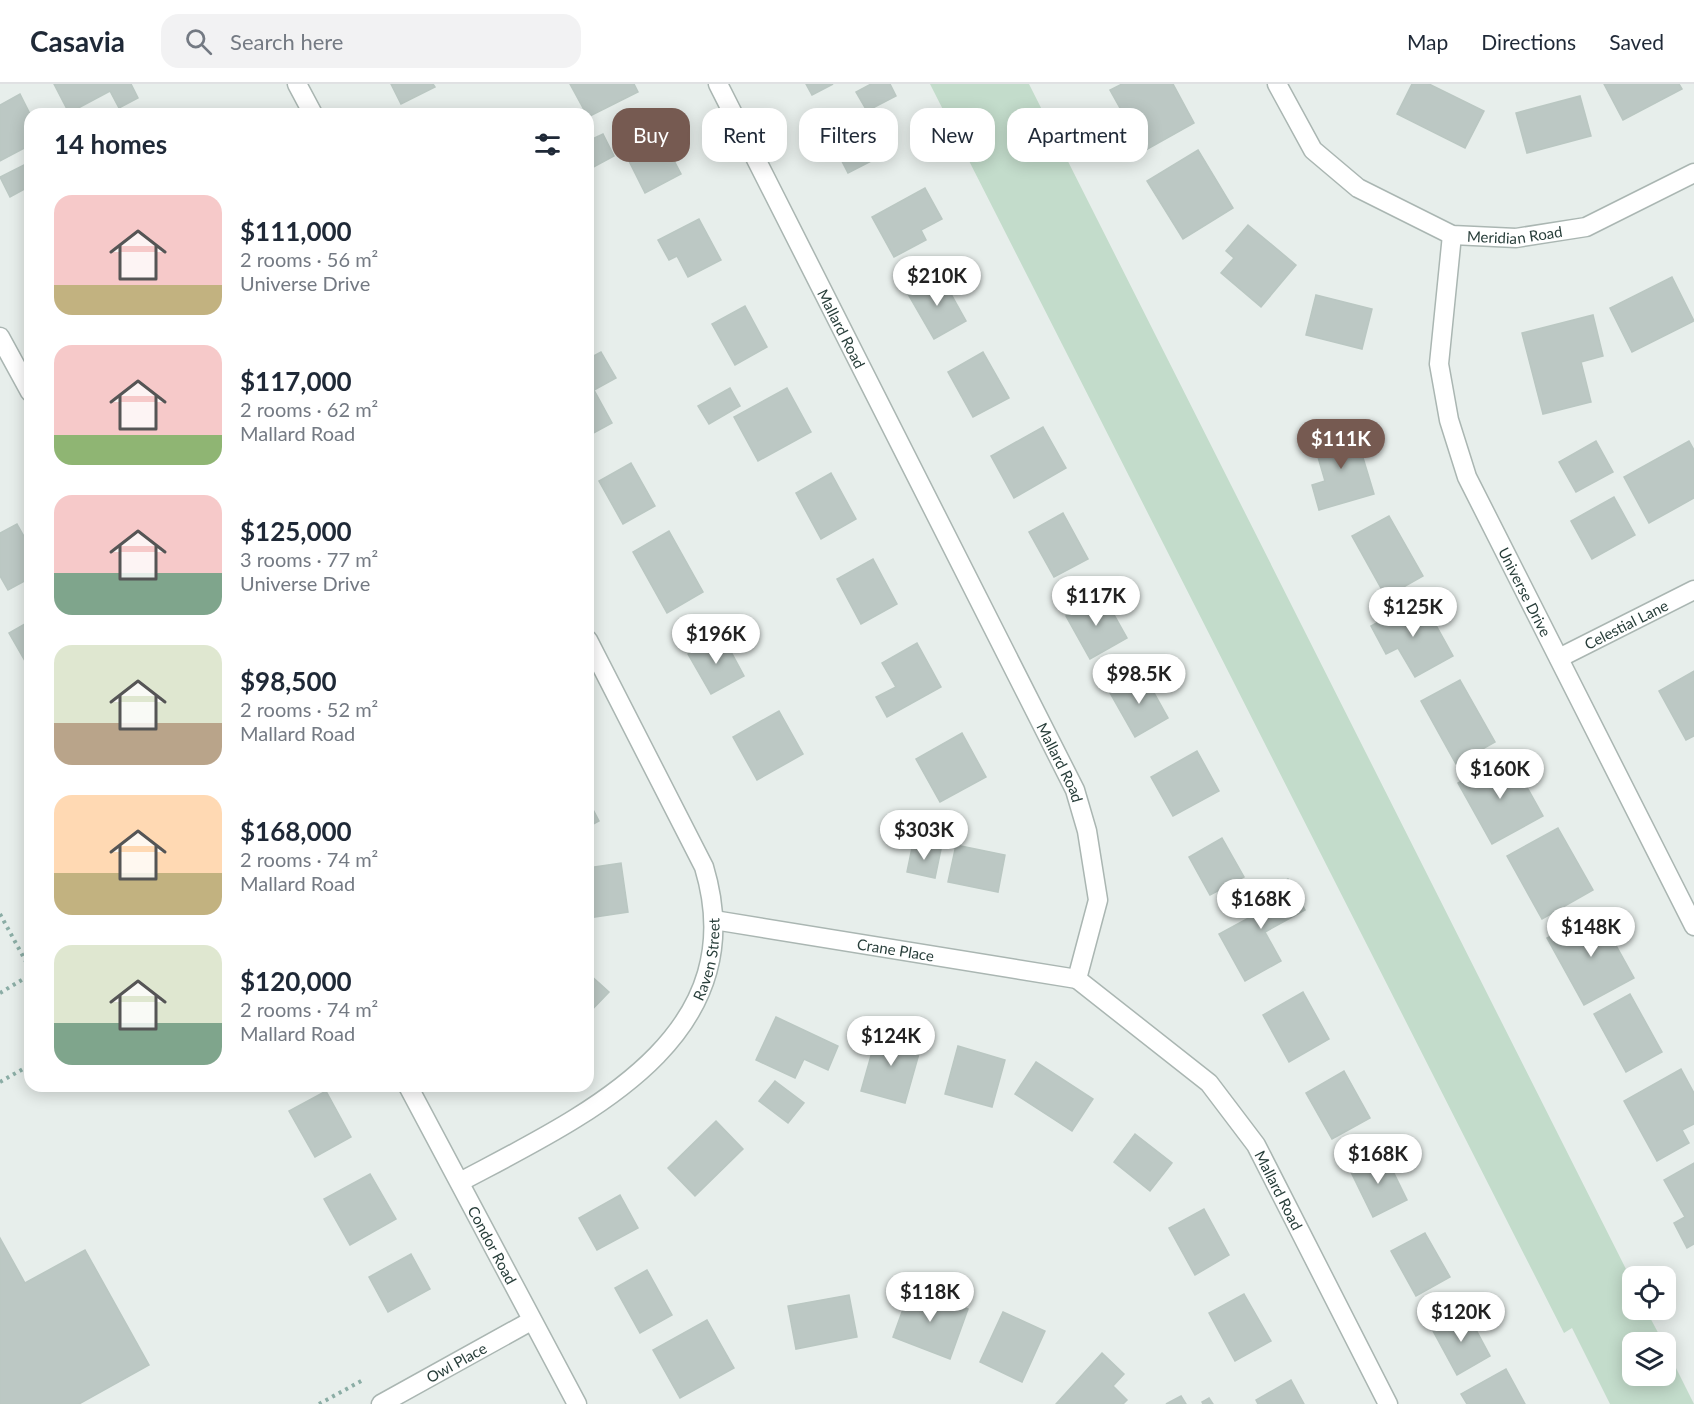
<!DOCTYPE html>
<html lang="en">
<head>
<meta charset="utf-8">
<style>
  :root { --surface:#fff; --page:#f2f2f3; --text:#1f2937; --muted:#747a83; --line:#e0e1e3; --accent:#765a51 }
  body { margin:0; font-family:Lato,sans-serif; background:var(--page); color:var(--text); height:100vh; display:flex; flex-direction:column; font-size:22px; white-space:nowrap }
  * { box-sizing:border-box; margin:0 }
  p { font-size:20px; color:var(--muted) }
  .icon { flex:none; width:33px; height:33px; fill:none; stroke:currentColor; stroke-width:2; stroke-linecap:round; stroke-linejoin:round }
  .map { position:relative; flex:1; overflow:hidden }
  .sheet { position:absolute; left:24px; top:24px; width:570px; height:984px; display:flex; flex-direction:column; background:var(--surface); border-radius:18px; box-shadow:0 3px 15px #0003 }
  .sheet>* { flex:none }
  .hud { position:absolute; left:612px; top:24px; width:570px; height:54px; display:flex; gap:12px }
  .buttons { position:absolute; left:1622px; top:1182px; display:grid; gap:12px }
  .buttons a { display:grid; place-items:center; width:54px; height:54px; border-radius:12px; background:var(--surface); box-shadow:0 3px 15px #0003; font-size:30px }
  .price { position:absolute; translate:-50% -51px; padding:0 14px; border-radius:21px; background:#fff; color:#222; font-size:20px; line-height:39px; filter:drop-shadow(0 2px 3px #0008) }
  .price::after { content:''; position:absolute; left:50%; top:36px; width:18px; height:14px; margin-left:-9px; background:inherit; clip-path:polygon(0 0,100% 0,50% 100%) }
  .price.selected { background:var(--accent); color:#fff }
  ul { padding:0; list-style:none }
  li { display:flex; align-items:center; gap:18px; height:150px; padding:0 30px }
  li span { display:grid; place-items:center; flex:none; width:168px; height:120px; border-radius:18px; color:#555 }
  li>.icon { margin-inline-start:auto }
  span .icon { width:72px; height:72px; fill:#fffc; stroke-width:1 }
  li b { font-size:26px }
  h2 { display:flex; justify-content:space-between; align-items:center; height:72px; padding:0 30px; font-size:26px }
  .tag { padding:0 21px; border-radius:18px; background:var(--surface); box-shadow:0 3px 15px #0003; font-size:21px; line-height:54px }
  .tag.selected { background:var(--accent); color:#fff }
  header { display:flex; align-items:center; gap:36px; box-sizing:border-box; height:84px; padding:0 30px; background:var(--surface); border-bottom:2px solid var(--line) }
  header strong { font-size:28px }
  nav { display:flex; gap:33px; margin-inline-start:auto; font-size:21px }
  .search { width:420px; height:54px; background:var(--page); display:flex; align-items:center; gap:15px; box-sizing:border-box; padding:0 21px; border-radius:18px; color:var(--muted); font-size:22px }
  .map>svg:first-child { display:block }
  .green { fill:#c3dccb }
  .building { fill:#bcc8c4; stroke:#bac7c2; stroke-width:1.5 }
  .lines { fill:none; stroke-linecap:round; stroke-linejoin:round }
  .street-casing { stroke:#aab6b2; stroke-width:21 }
  .path { stroke:#8bada5; stroke-width:4; stroke-dasharray:3 4.5; stroke-linecap:butt }
  .street { stroke:#fff; stroke-width:18 }
  .labels { text-anchor:middle; dominant-baseline:central; stroke-width:5; stroke-linejoin:round; paint-order:stroke }
  .street-label { font-size:15px; fill:#283e3a; stroke:#f7faf9 }
</style>
</head>
<body>
<header>
<strong>Casavia</strong>
<div class="search"><svg class="icon" aria-label="search" viewBox="0 0 24 24"><circle cx="10" cy="10" r="6"/><path d="M15 15l6 6"/></svg>Search here</div>
<nav><a>Map</a><a>Directions</a><a>Saved</a></nav>
</header>
<div class="map">
<svg width="1694" height="1320" viewBox="0 0 1694 1320">
  <rect width="100%" height="100%" fill="#e7eeeb"/>
  <!-- green -->
  <path class="green" d="M930 0H1029L1632 1197V1226H1646L1663 1258H1632V1292H1665V1262L1694 1320H1610L1572 1244 1564 1249Z"/>
  <!-- building -->
  <g class="building">
    <path d="M54 0H131L138 14 119 24 110 7 69 29Z"/>
    <path d="M391 0H433L435 3 401 20Z"/>
    <path d="M570 0H634L638 8 588 33Z"/>
    <path d="M806 0H833L812 11Z"/>
    <path d="M871 0H890L896 12 867 27 856 8Z"/>
    <path d="M1122 0H1173L1194 39 1144 67 1110 6Z"/>
    <path d="M1412 0H1429L1484 27 1465 64 1397 30Z"/>
    <path d="M1604 0H1679L1682 5 1623 36Z"/>
    <path d="M20 10 30 30V61L0 77V21Z"/>
    <path d="M1580 12 1591 52 1527 69 1516 29Z"/>
    <path d="M864 29 885 70 848 89 827 48Z"/>
    <path d="M659 48 681 90 645 109 624 67Z"/>
    <path d="M603 50 614 72 588 86V57Z"/>
    <path d="M1198 66 1233 124 1183 155 1147 97Z"/>
    <path d="M26 80 30 87V102L10 113 0 93Z"/>
    <path d="M925 104 942 135 921 146 926 156 894 173 872 133Z"/>
    <path d="M699 135 721 176 688 193 677 172 669 176 658 156Z"/>
    <path d="M1248 141 1296 181 1261 223 1221 189 1234 174 1226 167Z"/>
    <path d="M941 192 966 237 934 255 908 210Z"/>
    <path d="M1672 193 1694 237 1632 268 1610 224Z"/>
    <path d="M1316 211 1372 225 1362 265 1306 251Z"/>
    <path d="M745 222 767 263 735 281 712 240Z"/>
    <path d="M1593 231 1603 272 1581 278 1591 318 1543 330 1522 249Z"/>
    <path d="M601 268 616 294 594 306 612 339 588 352V275Z"/>
    <path d="M983 268 1009 314 973 333 948 288Z"/>
    <path d="M730 304 740 322 709 340 698 322Z"/>
    <path d="M787 304 811 348 758 377 734 333Z"/>
    <path d="M1043 343 1066 384 1014 414 991 372Z"/>
    <path d="M1354 344 1374 410 1319 426 1312 401 1325 397 1313 356Z"/>
    <path d="M1596 357 1613 388 1576 408 1559 378Z"/>
    <path d="M1689 357 1694 366V414L1649 439 1624 393Z"/>
    <path d="M631 379 655 422 623 440 599 397Z"/>
    <path d="M831 389 856 435 821 455 796 409Z"/>
    <path d="M1614 413 1635 451 1592 475 1571 437Z"/>
    <path d="M1063 429 1088 475 1054 493 1029 448Z"/>
    <path d="M1389 432 1423 492 1386 513 1352 452Z"/>
    <path d="M17 440 30 463V494L8 506 0 492V449Z"/>
    <path d="M669 447 703 508 667 529 633 468Z"/>
    <path d="M873 475 897 520 861 540 837 495Z"/>
    <path d="M1103 511 1127 554 1090 575 1066 532Z"/>
    <path d="M1421 514 1453 572 1415 593 1398 564 1386 570 1371 542Z"/>
    <path d="M30 537V574L25 577 9 549Z"/>
    <path d="M722 551 744 592 711 610 688 570Z"/>
    <path d="M917 559 941 603 887 633 876 613 896 603 882 579Z"/>
    <path d="M1694 587V652L1686 656 1659 607Z"/>
    <path d="M1143 589 1168 634 1135 653 1109 607Z"/>
    <path d="M1460 596 1495 658 1456 680 1421 617Z"/>
    <path d="M779 627 803 670 757 696 733 653Z"/>
    <path d="M962 649 986 693 940 718 916 675Z"/>
    <path d="M1197 667 1219 707 1173 732 1151 693Z"/>
    <path d="M1509 671 1543 732 1492 760 1458 699Z"/>
    <path d="M588 716 599 737 588 743Z"/>
    <path d="M1558 744 1593 806 1542 835 1507 772Z"/>
    <path d="M1222 754 1244 793 1210 811 1189 773Z"/>
    <path d="M913 759 941 765 935 794 907 788Z"/>
    <path d="M956 761 1005 771 998 808 948 798Z"/>
    <path d="M621 779 628 828 589 834 588 784Z"/>
    <path d="M1288 795 1305 826 1265 848 1281 877 1245 897 1219 850 1258 829 1251 815Z"/>
    <path d="M1597 827 1634 894 1584 921 1547 854Z"/>
    <path d="M588 889 609 908 588 930Z"/>
    <path d="M1303 908 1329 955 1289 978 1263 931Z"/>
    <path d="M1630 910 1662 968 1626 988 1594 930Z"/>
    <path d="M776 933 838 962 828 986 804 975 795 994 756 976Z"/>
    <path d="M878 947 922 959 905 1019 861 1007Z"/>
    <path d="M958 962 1005 976 992 1023 945 1010Z"/>
    <path d="M1036 978 1093 1015 1072 1047 1015 1010Z"/>
    <path d="M1681 985 1694 1009V1040L1682 1046 1689 1059 1657 1077 1624 1017Z"/>
    <path d="M1344 987 1370 1034 1332 1055 1306 1009Z"/>
    <path d="M775 997 804 1019 788 1039 759 1017Z"/>
    <path d="M326 1007 351 1053 315 1073 289 1027Z"/>
    <path d="M716 1037 743 1065 695 1112 668 1084Z"/>
    <path d="M1135 1050 1172 1079 1150 1107 1114 1078Z"/>
    <path d="M1384 1069 1407 1116 1373 1133 1350 1086Z"/>
    <path d="M1694 1079V1160L1687 1164 1674 1139 1685 1133 1664 1096Z"/>
    <path d="M370 1090 396 1135 350 1161 324 1115Z"/>
    <path d="M620 1111 638 1144 597 1166 579 1134Z"/>
    <path d="M1204 1125 1229 1171 1195 1191 1169 1144Z"/>
    <path d="M1425 1149 1450 1193 1416 1212 1391 1167Z"/>
    <path d="M0 1154 25 1199 85 1166 149 1281 79 1320H0Z"/>
    <path d="M411 1170 430 1205 388 1228 369 1193Z"/>
    <path d="M647 1186 672 1231 640 1249 615 1204Z"/>
    <path d="M911 1203 968 1225 950 1275 893 1253Z"/>
    <path d="M1244 1210 1271 1257 1235 1277 1209 1229Z"/>
    <path d="M849 1211 857 1253 796 1265 788 1222Z"/>
    <path d="M1466 1227 1490 1272 1457 1291 1432 1245Z"/>
    <path d="M1003 1228 1045 1247 1022 1298 980 1278Z"/>
    <path d="M707 1236 734 1284 680 1314 653 1266Z"/>
    <path d="M1102 1269 1124 1290 1113 1302 1127 1316 1123 1320H1056Z"/>
    <path d="M1506 1285 1525 1320H1467L1461 1310Z"/>
    <path d="M1291 1296 1304 1320H1258L1256 1316Z"/>
    <path d="M1181 1312 1186 1320H1166Z"/>
    <path d="M1209 1314 1213 1320H1203L1202 1318Z"/>
  </g>
  <g class="lines">
    <!-- street casing -->
    <g class="street-casing">
      <g id="street">
        <path d="M297 0 313 30"/>
        <path id="s1" d="M718 0 1075 706 1087 747 1098 816 1077 895 1209 999 1256 1061 1388 1320"/>
        <path id="s2" d="M1277 0 1313 66 1358 104 1452 151 1516 154 1586 143 1694 89"/>
        <path id="s3" d="M1452 151 1439 280 1449 336 1467 393 1694 842"/>
        <path d="M0 253 30 308"/>
        <path id="s4" d="M1559 574 1694 506"/>
        <path id="s5" d="M714 836 1077 895"/>
        <path id="s6" d="M408 1002 577 1320"/>
        <path id="s7" d="M460 1098C582 1033 756 955 704 783L588 556"/>
        <path id="s8" d="M381 1320 531 1237"/>
      </g>
    </g>
    <!-- path -->
    <g class="path">
      <path d="M0 830 30 885"/>
      <path d="M0 909 30 891"/>
      <path d="M0 998 30 981"/>
      <path d="M319 1320 363 1296"/>
    </g>
    <!-- street -->
    <use href="#street" class="street"/>
  </g>
  <g class="labels">
    <!-- street labels -->
    <g class="street-label">
      <text stroke="none"><textPath href="#s2" startOffset="302">Meridian Road</textPath></text>
      <text stroke="none"><textPath href="#s1" startOffset="274">Mallard Road</textPath></text>
      <text stroke="none"><textPath href="#s3" startOffset="375">Universe Drive</textPath></text>
      <text stroke="none"><textPath href="#s4" startOffset="75">Celestial Lane</textPath></text>
      <text stroke="none"><textPath href="#s1" startOffset="760">Mallard Road</textPath></text>
      <text stroke="none"><textPath href="#s5" startOffset="184">Crane Place</textPath></text>
      <text stroke="none"><textPath href="#s7" startOffset="346">Raven Street</textPath></text>
      <text stroke="none"><textPath href="#s1" startOffset="1282">Mallard Road</textPath></text>
      <text stroke="none"><textPath href="#s6" startOffset="180">Condor Road</textPath></text>
      <text stroke="none"><textPath href="#s8" startOffset="86">Owl Place</textPath></text>
    </g>
  </g>
</svg>
<div class="buttons">
<a><svg class="icon" aria-label="locate" viewBox="0 0 24 24"><circle cx="12" cy="12" r="6"/><path d="M12 2v4M12 18v4M2 12h4M18 12h4"/></svg></a>
<a><svg class="icon" aria-label="layers" viewBox="0 0 24 24"><path d="M12 4l9 5-9 5-9-5zM3 14l9 5 9-5"/></svg></a>
</div>
<b class="price" style="left:937px;top:223px">$210K</b>
<b class="price selected" style="left:1341px;top:386px">$111K</b>
<b class="price" style="left:1096px;top:543px">$117K</b>
<b class="price" style="left:1413px;top:554px">$125K</b>
<b class="price" style="left:716px;top:581px">$196K</b>
<b class="price" style="left:1139px;top:621px">$98.5K</b>
<b class="price" style="left:1500px;top:716px">$160K</b>
<b class="price" style="left:924px;top:777px">$303K</b>
<b class="price" style="left:1261px;top:846px">$168K</b>
<b class="price" style="left:1591px;top:874px">$148K</b>
<b class="price" style="left:891px;top:983px">$124K</b>
<b class="price" style="left:1378px;top:1101px">$168K</b>
<b class="price" style="left:930px;top:1239px">$118K</b>
<b class="price" style="left:1461px;top:1259px">$120K</b>
<div class="hud">
<a class="tag selected">Buy</a>
<a class="tag">Rent</a>
<a class="tag">Filters</a>
<a class="tag">New</a>
<a class="tag">Apartment</a>
</div>
<section class="sheet">
<h2>14 homes<svg class="icon" aria-label="filters" viewBox="0 0 24 24"><path d="M4 7h16M4 17h16"/><circle cx="9" cy="7" r="2"/><circle cx="15" cy="17" r="2"/></svg></h2>
<ul>
<li><span style="background:linear-gradient(#f6c9c9 75%,#c2b280 0)"><svg class="icon" aria-label="home" viewBox="0 0 24 24"><path d="M3 11l9-7 9 7M6 9v11h12V9"/></svg></span><div><b>$111,000</b><p>2 rooms · 56 m²</p><p>Universe Drive</p></div></li>
<li><span style="background:linear-gradient(#f6c9c9 75%,#8fb573 0)"><svg class="icon" aria-label="home" viewBox="0 0 24 24"><path d="M3 11l9-7 9 7M6 9v11h12V9"/></svg></span><div><b>$117,000</b><p>2 rooms · 62 m²</p><p>Mallard Road</p></div></li>
<li><span style="background:linear-gradient(#f6c9c9 65%,#7fa58c 0)"><svg class="icon" aria-label="home" viewBox="0 0 24 24"><path d="M3 11l9-7 9 7M6 9v11h12V9"/></svg></span><div><b>$125,000</b><p>3 rooms · 77 m²</p><p>Universe Drive</p></div></li>
<li><span style="background:linear-gradient(#dfe7d0 65%,#b9a48a 0)"><svg class="icon" aria-label="home" viewBox="0 0 24 24"><path d="M3 11l9-7 9 7M6 9v11h12V9"/></svg></span><div><b>$98,500</b><p>2 rooms · 52 m²</p><p>Mallard Road</p></div></li>
<li><span style="background:linear-gradient(#ffd9b3 65%,#c2b280 0)"><svg class="icon" aria-label="home" viewBox="0 0 24 24"><path d="M3 11l9-7 9 7M6 9v11h12V9"/></svg></span><div><b>$168,000</b><p>2 rooms · 74 m²</p><p>Mallard Road</p></div></li>
<li><span style="background:linear-gradient(#dfe7d0 65%,#7fa58c 0)"><svg class="icon" aria-label="home" viewBox="0 0 24 24"><path d="M3 11l9-7 9 7M6 9v11h12V9"/></svg></span><div><b>$120,000</b><p>2 rooms · 74 m²</p><p>Mallard Road</p></div></li>
</ul>
</section>
</div>
</body>
</html>
